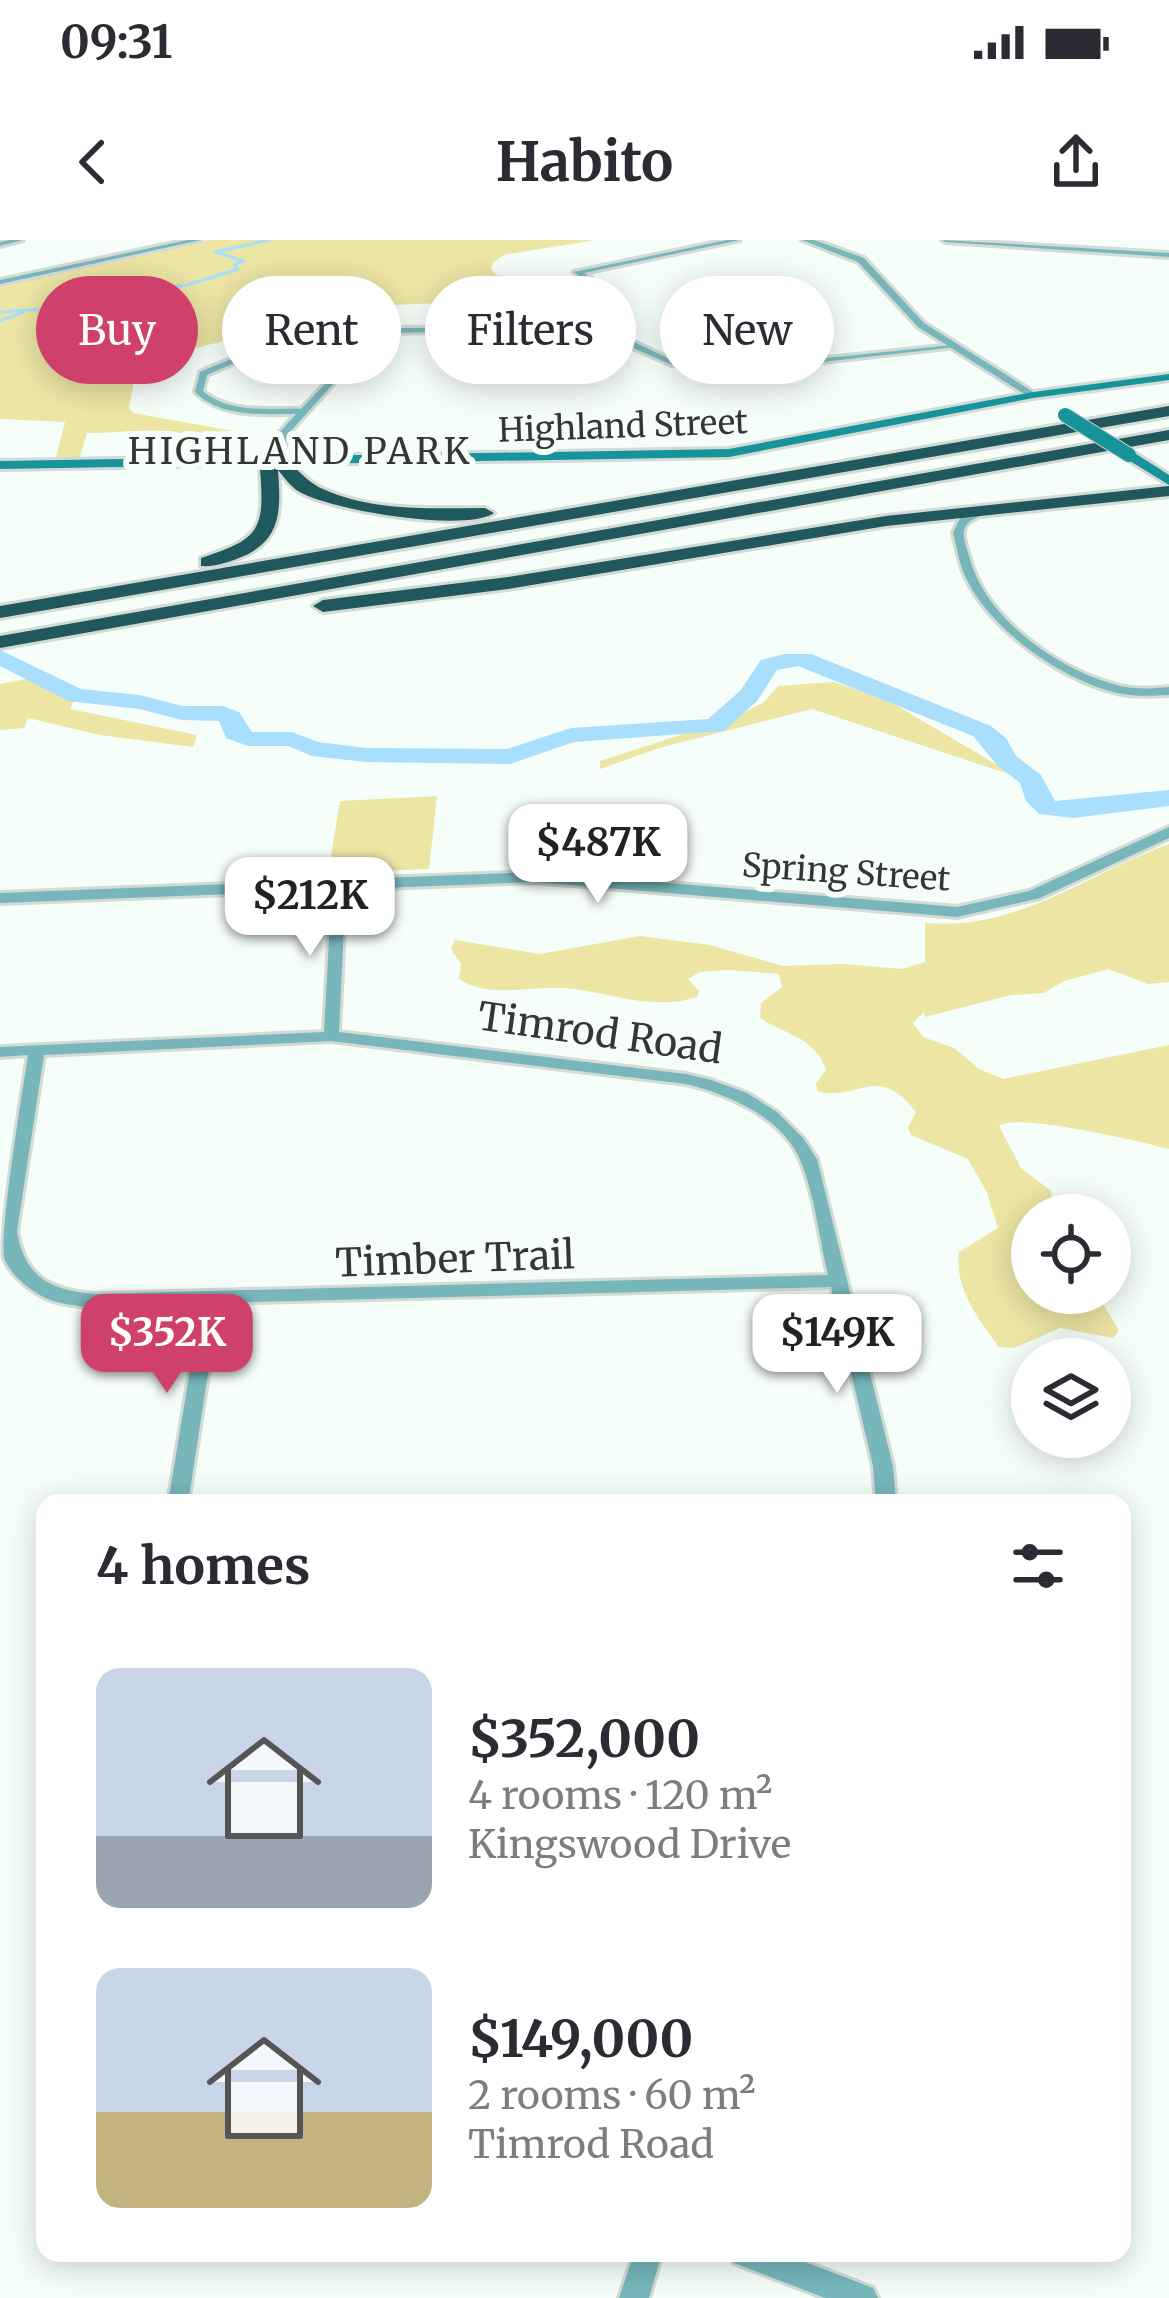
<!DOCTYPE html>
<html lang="en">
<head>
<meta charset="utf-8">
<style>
  :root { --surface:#fff; --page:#f2f2f3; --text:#2b2b33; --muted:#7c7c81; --accent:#cf416a }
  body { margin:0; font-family:Merriweather,serif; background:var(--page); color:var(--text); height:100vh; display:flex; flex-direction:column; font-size:45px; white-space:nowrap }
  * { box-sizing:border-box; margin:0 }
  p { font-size:39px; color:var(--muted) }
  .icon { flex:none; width:66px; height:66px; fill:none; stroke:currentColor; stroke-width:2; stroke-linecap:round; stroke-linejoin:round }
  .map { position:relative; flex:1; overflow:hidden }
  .side { position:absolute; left:36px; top:1254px; width:1095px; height:768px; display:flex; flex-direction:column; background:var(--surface); border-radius:24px; box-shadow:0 6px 30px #0003 }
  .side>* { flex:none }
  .top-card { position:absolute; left:36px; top:36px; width:1098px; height:108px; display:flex; gap:24px }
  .controls { position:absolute; left:1011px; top:954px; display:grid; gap:24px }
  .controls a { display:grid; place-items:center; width:120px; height:120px; border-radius:50%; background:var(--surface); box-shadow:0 6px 30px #0003; font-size:60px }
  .price { position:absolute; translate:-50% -102px; padding:0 27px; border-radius:24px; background:#fff; color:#222; font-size:39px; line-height:78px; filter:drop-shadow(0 3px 6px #0008) }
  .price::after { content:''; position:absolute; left:50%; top:72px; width:36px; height:27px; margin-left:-18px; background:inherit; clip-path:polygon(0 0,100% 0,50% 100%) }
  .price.current { background:var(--accent); color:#fff }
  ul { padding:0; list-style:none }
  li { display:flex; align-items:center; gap:36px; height:300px; padding:0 60px }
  li span { display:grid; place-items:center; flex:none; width:336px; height:240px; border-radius:24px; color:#555 }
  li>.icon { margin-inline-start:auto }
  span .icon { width:144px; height:144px; fill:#fffc; stroke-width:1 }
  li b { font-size:51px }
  h2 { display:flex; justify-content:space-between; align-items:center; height:144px; padding:0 60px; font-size:51px }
  .chip { padding:0 42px; border-radius:54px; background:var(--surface); box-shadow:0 6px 30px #0003; font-size:42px; line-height:108px }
  .chip.current { background:var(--accent); color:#fff }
  .status { display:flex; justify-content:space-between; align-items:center; height:84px; padding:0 60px; background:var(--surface); direction:ltr }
  .status svg { height:33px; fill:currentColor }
  header { display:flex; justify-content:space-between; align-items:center; height:156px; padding:0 60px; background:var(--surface); font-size:54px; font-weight:700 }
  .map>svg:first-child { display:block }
  .green { fill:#ece5a4 }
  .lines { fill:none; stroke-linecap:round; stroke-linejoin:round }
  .stream { stroke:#a9dffc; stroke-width:3 }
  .river { fill:#a9dffc; fill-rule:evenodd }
  .minor-casing { stroke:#d3dad7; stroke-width:6 }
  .tertiary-casing { stroke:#d3dad7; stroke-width:6 }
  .secondary-casing { stroke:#d3dad7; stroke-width:6 }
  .motorway-casing { stroke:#d3dad7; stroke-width:6 }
  .minor { fill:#77b7ba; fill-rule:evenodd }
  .tertiary { fill:#77b7ba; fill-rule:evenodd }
  .secondary { fill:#179499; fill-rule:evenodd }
  .motorway { fill:#20595c; fill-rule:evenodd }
  .secondary-bridge-casing { stroke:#d3dad7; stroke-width:16; stroke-linecap:butt }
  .secondary-bridge { stroke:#179499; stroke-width:14 }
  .labels { text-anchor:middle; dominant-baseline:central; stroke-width:12; stroke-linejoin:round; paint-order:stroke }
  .far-street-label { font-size:33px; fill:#343736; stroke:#f6fefa }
  .far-neighbourhood-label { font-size:36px; letter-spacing:3px; fill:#343736; stroke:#f6fefa }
  .street-label { font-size:39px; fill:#343736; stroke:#f6fefa }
</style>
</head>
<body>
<div class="status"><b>09:31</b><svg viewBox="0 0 49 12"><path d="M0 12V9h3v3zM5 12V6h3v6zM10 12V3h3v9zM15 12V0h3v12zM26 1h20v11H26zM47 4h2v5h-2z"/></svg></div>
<header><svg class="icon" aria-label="back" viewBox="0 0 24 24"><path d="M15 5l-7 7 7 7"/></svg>Habito<svg class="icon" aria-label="share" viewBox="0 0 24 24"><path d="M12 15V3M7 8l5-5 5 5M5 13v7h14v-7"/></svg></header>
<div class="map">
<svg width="1169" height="2058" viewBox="0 0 1169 2058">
  <rect width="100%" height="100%" fill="#f6fefa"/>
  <!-- green -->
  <g class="green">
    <path d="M209 0H595L504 15 493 22 491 29 497 35 535 39 512 52 529 56 534 69 444 63 367 66 138 122 129 168 133 173 250 194 234 197 227 217 206 216 209 202C173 184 127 193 87 193L79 220 55 221 65 182 0 179V45Z"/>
    <path d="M48 435 79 451 70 469 197 495 193 507 100 495 28 478 24 488 0 490V444Z"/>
    <path d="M834 442 887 460 1018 537 812 469 659 508 600 529V521L736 477 764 462 778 446Z"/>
    <path d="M437 556 429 629 328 633 340 561Z"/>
    <path d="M1169 604V742L1148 744 1109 729 1064 741 1044 753 1011 755 925 777 924 772 913 783 923 797 954 808 979 829 1003 839 1169 805V909C1141 902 1016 872 999 886L1021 928 1050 950 1057 975H1032V1053H1096L1119 1090 1113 1098 1060 1088 1014 1108 999 1107C979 1080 954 1048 959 1012L998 988 987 953 968 919 911 895 908 887 916 872C876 821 859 863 817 851L816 843 826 830C814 796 788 796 760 778L761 763 782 747 779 734 728 730 700 732 688 739 699 751 697 757C651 772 608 751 563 748 530 746 489 759 459 739L461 724 451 709 455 700 540 714 640 696 710 705 783 726 843 724 902 729 925 722V683C1019 691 1086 634 1169 604Z"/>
  </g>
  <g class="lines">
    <!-- stream -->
    <g class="stream">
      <path d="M0 72 70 67 97 54 106 58 187 45 238 29 234 24 244 21 215 12 269 0"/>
      <path d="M0 81 23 72"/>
    </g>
    <!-- river -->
    <path class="river" d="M0 410 81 449 140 455 182 466H223L239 472 252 492H292L318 502 366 508 507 509 571 488 708 479 740 451 761 420 784 414H811L991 486 1006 498 1016 516 1041 535 1055 561 1169 550V566L1073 578 1039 574 1026 561 1020 543 997 525 973 496 798 426 777 430 757 461 724 491 574 502 510 524 366 522 312 516 288 506H248L226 498 219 481 182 480 139 469 68 461 0 426Z"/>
    <!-- minor casing -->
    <g class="minor-casing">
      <g id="minor">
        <path d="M10 0H23L0 6V2Z"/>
        <path d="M188 0H201L0 44V40Z"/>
        <path d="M727 0H740L584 33 602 46 632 101 674 121 759 125 952 105 956 107 759 129 672 125 626 105 596 49 574 32Z"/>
        <path d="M404 88C437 88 500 87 525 111 532 118 536 128 540 136L533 138C529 130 525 120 518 113 481 80 366 95 320 101L325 105 334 143 288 194 282 221 277 224 272 221 279 193 296 174C262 174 221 178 195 152L200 132C265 102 334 93 404 88ZM311 103 317 106 326 143 301 169C269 168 229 174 203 151L207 135 234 123Z"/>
        <path d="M984 268 992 270C986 274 973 278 968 283 959 292 967 308 970 319 986 378 1056 428 1113 444 1132 450 1150 449 1169 447V455C1150 456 1132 457 1113 452 1059 438 990 389 966 338 959 324 957 308 953 293L960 278Z"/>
        <path d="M339 640 346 644 339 792 686 834 711 840 747 853 777 872 803 898 817 919 893 1226 896 1263H876L873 1226 831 1047 219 1063 188 1263H168L201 1064C156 1065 105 1073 61 1063 40 1059 12 1039 4 1018 0 987 22 855 28 815L0 817V807L324 792 332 644ZM331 801 686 844C728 854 784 878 801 922 815 957 819 998 828 1035L95 1054C50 1050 25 1038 17 991L44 815Z"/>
        <path d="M634 2013H662L649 2058H619Z"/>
        <path d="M730 2013H782L873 2048 878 2058H825L734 2023Z"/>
      </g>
    </g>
    <!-- tertiary casing -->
    <g class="tertiary-casing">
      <g id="tertiary">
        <path d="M802 0H814L864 18 924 83 1038 155 1029 157 918 87 858 22Z"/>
        <path d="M942 0 1169 13V17L946 2Z"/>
        <path d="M1169 587V598L1040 658 957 677 535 642 0 663V653L535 632 957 667 1029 651Z"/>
      </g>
    </g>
    <!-- secondary casing -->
    <g class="secondary-casing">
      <g id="secondary">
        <path d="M1169 134V140L1033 158 729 217 0 229V221L729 209 1033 152Z"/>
        <path d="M1125 212H1133L1169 235V245L1125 218Z"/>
      </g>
    </g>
    <!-- motorway casing -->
    <g class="motorway-casing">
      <g id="motorway">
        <path d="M1169 166V176L0 378V366Z"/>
        <path d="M1169 190V200L0 408V396Z"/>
        <path d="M277 216C295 223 304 241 323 249 373 272 432 268 485 268L494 273C465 293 329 270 298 251 290 246 284 237 278 230 281 271 282 301 239 318 226 323 214 327 201 326V318C260 299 265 290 260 229Z"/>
        <path d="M1169 246V256L886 286 508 349 323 372 313 366 323 360 508 337 886 276Z"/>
      </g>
    </g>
    <!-- minor -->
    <use href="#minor" class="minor"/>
    <!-- tertiary -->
    <use href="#tertiary" class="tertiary"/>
    <!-- secondary -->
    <use href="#secondary" class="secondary"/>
    <!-- motorway -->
    <use href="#motorway" class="motorway"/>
    <!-- secondary-bridge casing -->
    <g class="secondary-bridge-casing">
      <path id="secondary-bridge" d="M1065 175 1129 215"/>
    </g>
    <!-- secondary-bridge -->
    <use href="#secondary-bridge" class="secondary-bridge"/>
  </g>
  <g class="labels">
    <!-- far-street labels -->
    <g class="far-street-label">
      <text transform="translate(623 186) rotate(-2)">Highland Street</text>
      <text transform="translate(846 632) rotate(4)">Spring Street</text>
    </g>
    <!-- far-neighbourhood labels -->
    <g class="far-neighbourhood-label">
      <text x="300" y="211">HIGHLAND PARK</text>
    </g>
    <!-- street labels -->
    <g class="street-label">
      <text transform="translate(600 793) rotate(8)">Timrod Road</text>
      <text transform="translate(455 1019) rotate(-2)">Timber Trail</text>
    </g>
  </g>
</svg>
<div class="controls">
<a><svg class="icon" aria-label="locate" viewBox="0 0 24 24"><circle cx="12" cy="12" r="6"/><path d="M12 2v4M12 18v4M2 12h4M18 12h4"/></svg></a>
<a><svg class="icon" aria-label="layers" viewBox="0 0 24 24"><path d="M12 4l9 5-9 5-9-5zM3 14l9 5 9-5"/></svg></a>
</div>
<b class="price" style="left:598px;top:666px">$487K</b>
<b class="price" style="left:310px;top:719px">$212K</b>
<b class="price current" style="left:167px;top:1156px">$352K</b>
<b class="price" style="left:837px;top:1156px">$149K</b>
<div class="top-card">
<a class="chip current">Buy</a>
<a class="chip">Rent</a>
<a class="chip">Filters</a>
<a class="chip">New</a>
</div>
<section class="side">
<h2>4 homes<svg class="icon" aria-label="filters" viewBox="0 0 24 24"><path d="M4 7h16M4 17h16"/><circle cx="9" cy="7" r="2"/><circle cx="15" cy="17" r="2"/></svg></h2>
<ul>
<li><span style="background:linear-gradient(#c9d6e8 70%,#9aa5b1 0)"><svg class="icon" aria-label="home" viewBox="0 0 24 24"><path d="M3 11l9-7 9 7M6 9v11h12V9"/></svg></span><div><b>$352,000</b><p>4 rooms · 120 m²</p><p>Kingswood Drive</p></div></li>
<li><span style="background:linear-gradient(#c9d6e8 60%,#c2b280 0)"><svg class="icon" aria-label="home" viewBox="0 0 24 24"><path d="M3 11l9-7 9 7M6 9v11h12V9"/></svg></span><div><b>$149,000</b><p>2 rooms · 60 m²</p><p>Timrod Road</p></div></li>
</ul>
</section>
</div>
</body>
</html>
